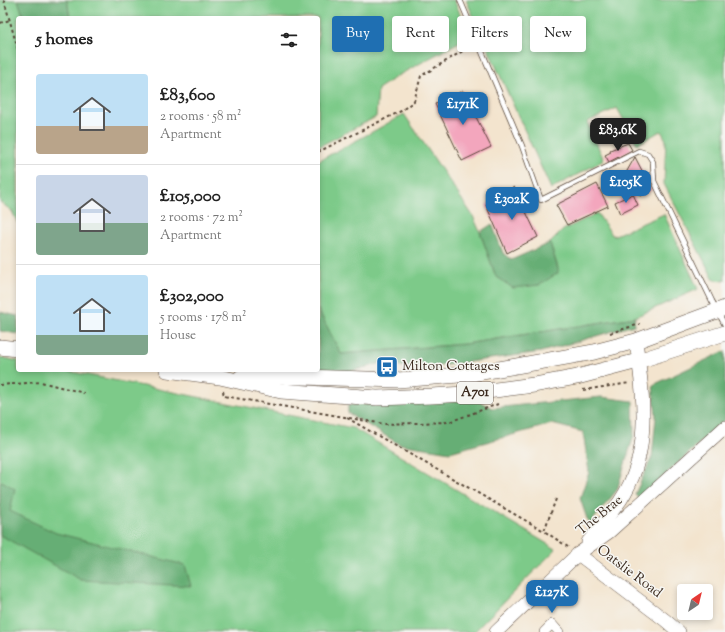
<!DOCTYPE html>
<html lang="en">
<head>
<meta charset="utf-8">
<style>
  :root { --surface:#fff; --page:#f2f2f2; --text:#222; --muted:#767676; --line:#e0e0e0; --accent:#1f6fb2 }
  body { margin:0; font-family:"Sorts Mill Goudy",serif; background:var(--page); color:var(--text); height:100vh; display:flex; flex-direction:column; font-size:15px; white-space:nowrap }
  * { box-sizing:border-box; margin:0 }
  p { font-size:13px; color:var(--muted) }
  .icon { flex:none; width:22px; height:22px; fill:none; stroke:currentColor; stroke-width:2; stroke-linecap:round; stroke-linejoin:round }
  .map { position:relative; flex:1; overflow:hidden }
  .side { position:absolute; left:16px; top:16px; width:304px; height:356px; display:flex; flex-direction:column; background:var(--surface); border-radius:4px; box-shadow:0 2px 6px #0003 }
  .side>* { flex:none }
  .banner { position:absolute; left:332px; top:16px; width:333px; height:36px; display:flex; gap:8px }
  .needle { width:26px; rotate:35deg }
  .buttons { position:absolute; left:677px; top:584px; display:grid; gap:8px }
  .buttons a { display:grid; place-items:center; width:36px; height:36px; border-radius:4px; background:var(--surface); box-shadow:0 2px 6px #0003; font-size:20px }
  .price { position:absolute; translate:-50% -34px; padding:0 9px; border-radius:8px; background:var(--accent); color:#fff; font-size:13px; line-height:26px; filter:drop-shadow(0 1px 2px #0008) }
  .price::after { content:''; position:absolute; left:50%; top:24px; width:12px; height:9px; margin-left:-6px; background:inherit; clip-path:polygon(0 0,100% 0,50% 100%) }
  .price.selected { background:#222; color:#fff }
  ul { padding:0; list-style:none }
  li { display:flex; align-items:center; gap:12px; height:100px; padding:0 20px }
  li+li { border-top:1px solid var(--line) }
  li span { display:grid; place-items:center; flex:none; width:112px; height:80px; border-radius:4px; color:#555 }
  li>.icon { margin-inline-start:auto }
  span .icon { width:48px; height:48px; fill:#fffc; stroke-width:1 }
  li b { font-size:17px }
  h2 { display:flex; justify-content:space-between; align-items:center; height:48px; padding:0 20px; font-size:17px }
  .pill { padding:0 14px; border-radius:4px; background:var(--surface); box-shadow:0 2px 6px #0003; font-size:14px; line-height:36px }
  .pill.selected { background:var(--accent); color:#fff }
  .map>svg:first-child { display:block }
  .green { fill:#7dca89; stroke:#5c7a54 }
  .forest { fill:#66ae75; stroke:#506c4a }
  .building { fill:#f3a6bd }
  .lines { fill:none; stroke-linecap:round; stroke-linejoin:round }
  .lane-casing { stroke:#574638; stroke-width:6 }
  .street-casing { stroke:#574638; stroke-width:10 }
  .secondary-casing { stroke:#574638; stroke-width:14 }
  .primary-casing { stroke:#574638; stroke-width:16 }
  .path { stroke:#574638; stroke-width:2; stroke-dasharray:3 3; stroke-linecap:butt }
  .lane { stroke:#fff; stroke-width:4.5 }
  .street { stroke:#fff; stroke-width:9 }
  .secondary { stroke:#fff; stroke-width:13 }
  .primary { stroke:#fff; stroke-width:15 }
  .labels { text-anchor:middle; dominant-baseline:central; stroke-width:3; stroke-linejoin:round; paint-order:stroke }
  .shield { fill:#f6f6f2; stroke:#73675e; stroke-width:1 }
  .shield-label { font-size:13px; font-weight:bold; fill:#3b2a1e }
  .poi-label { font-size:14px; fill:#3b2a1e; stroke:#f6f6f2; text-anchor:start }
  .street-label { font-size:14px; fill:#3b2a1e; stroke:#f6f6f2 }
</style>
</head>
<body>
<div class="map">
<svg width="725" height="632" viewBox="0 0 725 632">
  <rect width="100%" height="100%" fill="#f6f6f2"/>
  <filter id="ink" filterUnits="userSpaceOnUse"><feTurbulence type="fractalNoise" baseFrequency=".025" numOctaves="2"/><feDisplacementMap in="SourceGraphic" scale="8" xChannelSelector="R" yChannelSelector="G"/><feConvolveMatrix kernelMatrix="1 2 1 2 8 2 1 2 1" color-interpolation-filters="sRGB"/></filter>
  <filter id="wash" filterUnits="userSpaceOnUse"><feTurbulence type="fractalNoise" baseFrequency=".012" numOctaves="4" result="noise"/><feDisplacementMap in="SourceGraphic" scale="16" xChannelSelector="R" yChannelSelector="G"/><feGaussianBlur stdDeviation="0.9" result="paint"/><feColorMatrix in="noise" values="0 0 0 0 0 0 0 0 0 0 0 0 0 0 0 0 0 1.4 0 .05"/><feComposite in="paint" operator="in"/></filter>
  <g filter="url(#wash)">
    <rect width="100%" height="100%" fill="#f3e4ce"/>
    <!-- green -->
    <g class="green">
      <path d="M0 0H18L24 18H18V224L12 211 0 202Z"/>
      <path d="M67 0H454L470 36 399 75 378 89 376 117 318 147V18H70Z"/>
      <path d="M466 0H725V281L714 280 664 184 666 140 661 131 637 144 617 108 587 122 604 160 551 189Z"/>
      <path d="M404 114 473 216 480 232 496 277 513 287 539 285 558 268 550 243 563 230 597 213 613 236 664 214 698 289 635 317 465 344 341 354 318 309V161L374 131Z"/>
      <path d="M0 357 18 361V370H63L353 428 556 549 474 632H0Z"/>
    </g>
    <!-- forest -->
    <g class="forest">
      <path d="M18 0H67L70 18H24Z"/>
      <path d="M492 224 503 253 511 260 550 243 558 269V273L539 285 513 288 496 277 480 232Z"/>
      <path d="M318 309 341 354 465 344 635 317 634 325 541 352 417 369 382 363 348 372 318 370Z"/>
      <path d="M0 312 18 316V334L0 331Z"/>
      <path d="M725 351V420L639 499 635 494 652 457 656 417 653 385Z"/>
      <path d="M601 397 633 401 634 435 617 490 589 525 580 498 589 472 583 432 552 424 450 452 399 444 348 413V405L477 400 492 408Z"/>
      <path d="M2 481 15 489 10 511 56 533 185 565 191 586 81 580 0 535V483Z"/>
    </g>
    <g id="blocks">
      <!-- building -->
      <g class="building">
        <path d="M463 91 491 147 462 161 435 104Z"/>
        <path d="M628 143 632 150 609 162 605 155 611 152 610 150Z"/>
        <path d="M635 157 652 190 640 196 627 171Z"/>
        <path d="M597 184 608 206 567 225 556 205Z"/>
        <path d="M514 187 538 237 507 253 486 205Z"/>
        <path d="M633 194 638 205 620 214 615 202Z"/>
      </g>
    </g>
  </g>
  <g filter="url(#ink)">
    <use href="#blocks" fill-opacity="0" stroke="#574638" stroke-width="1"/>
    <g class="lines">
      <!-- lane casing -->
      <g class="lane-casing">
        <path id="lane" d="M460 0 522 146 541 200 639 151 648 154 653 162 654 181 712 301 725 325"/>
      </g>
      <!-- street casing -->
      <g class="street-casing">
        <path id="street" d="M544 632 552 624 559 632"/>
      </g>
      <!-- secondary casing -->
      <g class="secondary-casing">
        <g id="secondary">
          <path d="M588 542C599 528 610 515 620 501 653 452 643 395 636 341"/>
          <path d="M578 554 665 620 679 632"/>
          <path d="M496 632 578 554 609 532 725 427"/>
        </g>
      </g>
      <!-- primary casing -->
      <g class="primary-casing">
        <g id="primary">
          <path d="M0 347 18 349"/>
          <path d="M167 370 220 377 281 391 377 398 432 396 464 394 534 385 577 377 638 361 725 333"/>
          <path d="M241 377 271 376 398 380 471 374 594 352 636 341 725 308"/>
        </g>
      </g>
      <!-- path -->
      <g class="path">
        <path d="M4 0 18 50"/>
        <path d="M0 23 10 20"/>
        <path d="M318 152 401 111 414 101 421 76 471 46"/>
        <path d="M610 333 640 324"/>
        <path d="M0 385 41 382 84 393"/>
        <path d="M583 390 630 383"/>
        <path d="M223 391 224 396 384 424 449 422 498 404"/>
        <path d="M347 418 544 531"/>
        <path d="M556 499 544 531 568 547"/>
      </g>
      <!-- lane -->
      <use href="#lane" class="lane"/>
      <!-- street -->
      <use href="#street" class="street"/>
      <!-- secondary -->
      <use href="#secondary" class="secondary"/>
      <!-- primary -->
      <use href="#primary" class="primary"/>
    </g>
  </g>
  <!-- icons -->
  <defs>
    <g id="bus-square" transform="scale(1.15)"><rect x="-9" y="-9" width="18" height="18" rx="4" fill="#1f6fb2" stroke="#f6f6f2"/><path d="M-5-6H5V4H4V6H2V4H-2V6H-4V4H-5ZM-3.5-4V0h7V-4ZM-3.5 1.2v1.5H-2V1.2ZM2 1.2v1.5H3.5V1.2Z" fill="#fff"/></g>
  </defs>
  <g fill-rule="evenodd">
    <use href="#bus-square" x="387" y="367"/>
  </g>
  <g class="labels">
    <!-- shield labels -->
    <rect class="shield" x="457" y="382" width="36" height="22" rx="3"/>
    <g class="shield-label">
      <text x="475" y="393">A701</text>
    </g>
    <!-- poi labels -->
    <g class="poi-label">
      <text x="402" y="367">Milton Cottages</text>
    </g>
    <!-- street labels -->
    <g class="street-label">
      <text transform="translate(600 516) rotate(-39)">The Brae</text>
      <text transform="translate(629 572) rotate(37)">Oatslie Road</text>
    </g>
  </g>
</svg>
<div class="buttons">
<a><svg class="needle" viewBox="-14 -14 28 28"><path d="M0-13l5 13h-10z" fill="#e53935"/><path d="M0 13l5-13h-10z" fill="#767676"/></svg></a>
</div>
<b class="price" style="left:463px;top:126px">£171K</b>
<b class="price selected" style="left:618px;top:152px">£83.6K</b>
<b class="price" style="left:626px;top:204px">£105K</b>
<b class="price" style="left:512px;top:221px">£302K</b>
<b class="price" style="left:552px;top:614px">£127K</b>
<div class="banner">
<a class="pill selected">Buy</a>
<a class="pill">Rent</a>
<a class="pill">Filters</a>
<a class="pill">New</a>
</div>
<section class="side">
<h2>5 homes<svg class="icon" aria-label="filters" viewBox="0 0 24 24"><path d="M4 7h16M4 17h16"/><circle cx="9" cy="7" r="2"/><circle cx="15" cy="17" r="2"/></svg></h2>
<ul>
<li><span style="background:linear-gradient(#bfe0f5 65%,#b9a48a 0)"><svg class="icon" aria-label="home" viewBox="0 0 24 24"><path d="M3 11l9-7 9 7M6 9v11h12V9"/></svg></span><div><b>£83,600</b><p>2 rooms · 58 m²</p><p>Apartment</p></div></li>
<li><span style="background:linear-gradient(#c9d6e8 60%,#7fa58c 0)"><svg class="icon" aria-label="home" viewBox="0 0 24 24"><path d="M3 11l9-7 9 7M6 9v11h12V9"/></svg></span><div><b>£105,000</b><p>2 rooms · 72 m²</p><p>Apartment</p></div></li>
<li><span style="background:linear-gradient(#bfe0f5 75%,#7fa58c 0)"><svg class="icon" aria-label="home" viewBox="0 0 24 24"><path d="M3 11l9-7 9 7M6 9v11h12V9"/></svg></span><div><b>£302,000</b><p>5 rooms · 178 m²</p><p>House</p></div></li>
</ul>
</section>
</div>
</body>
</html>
